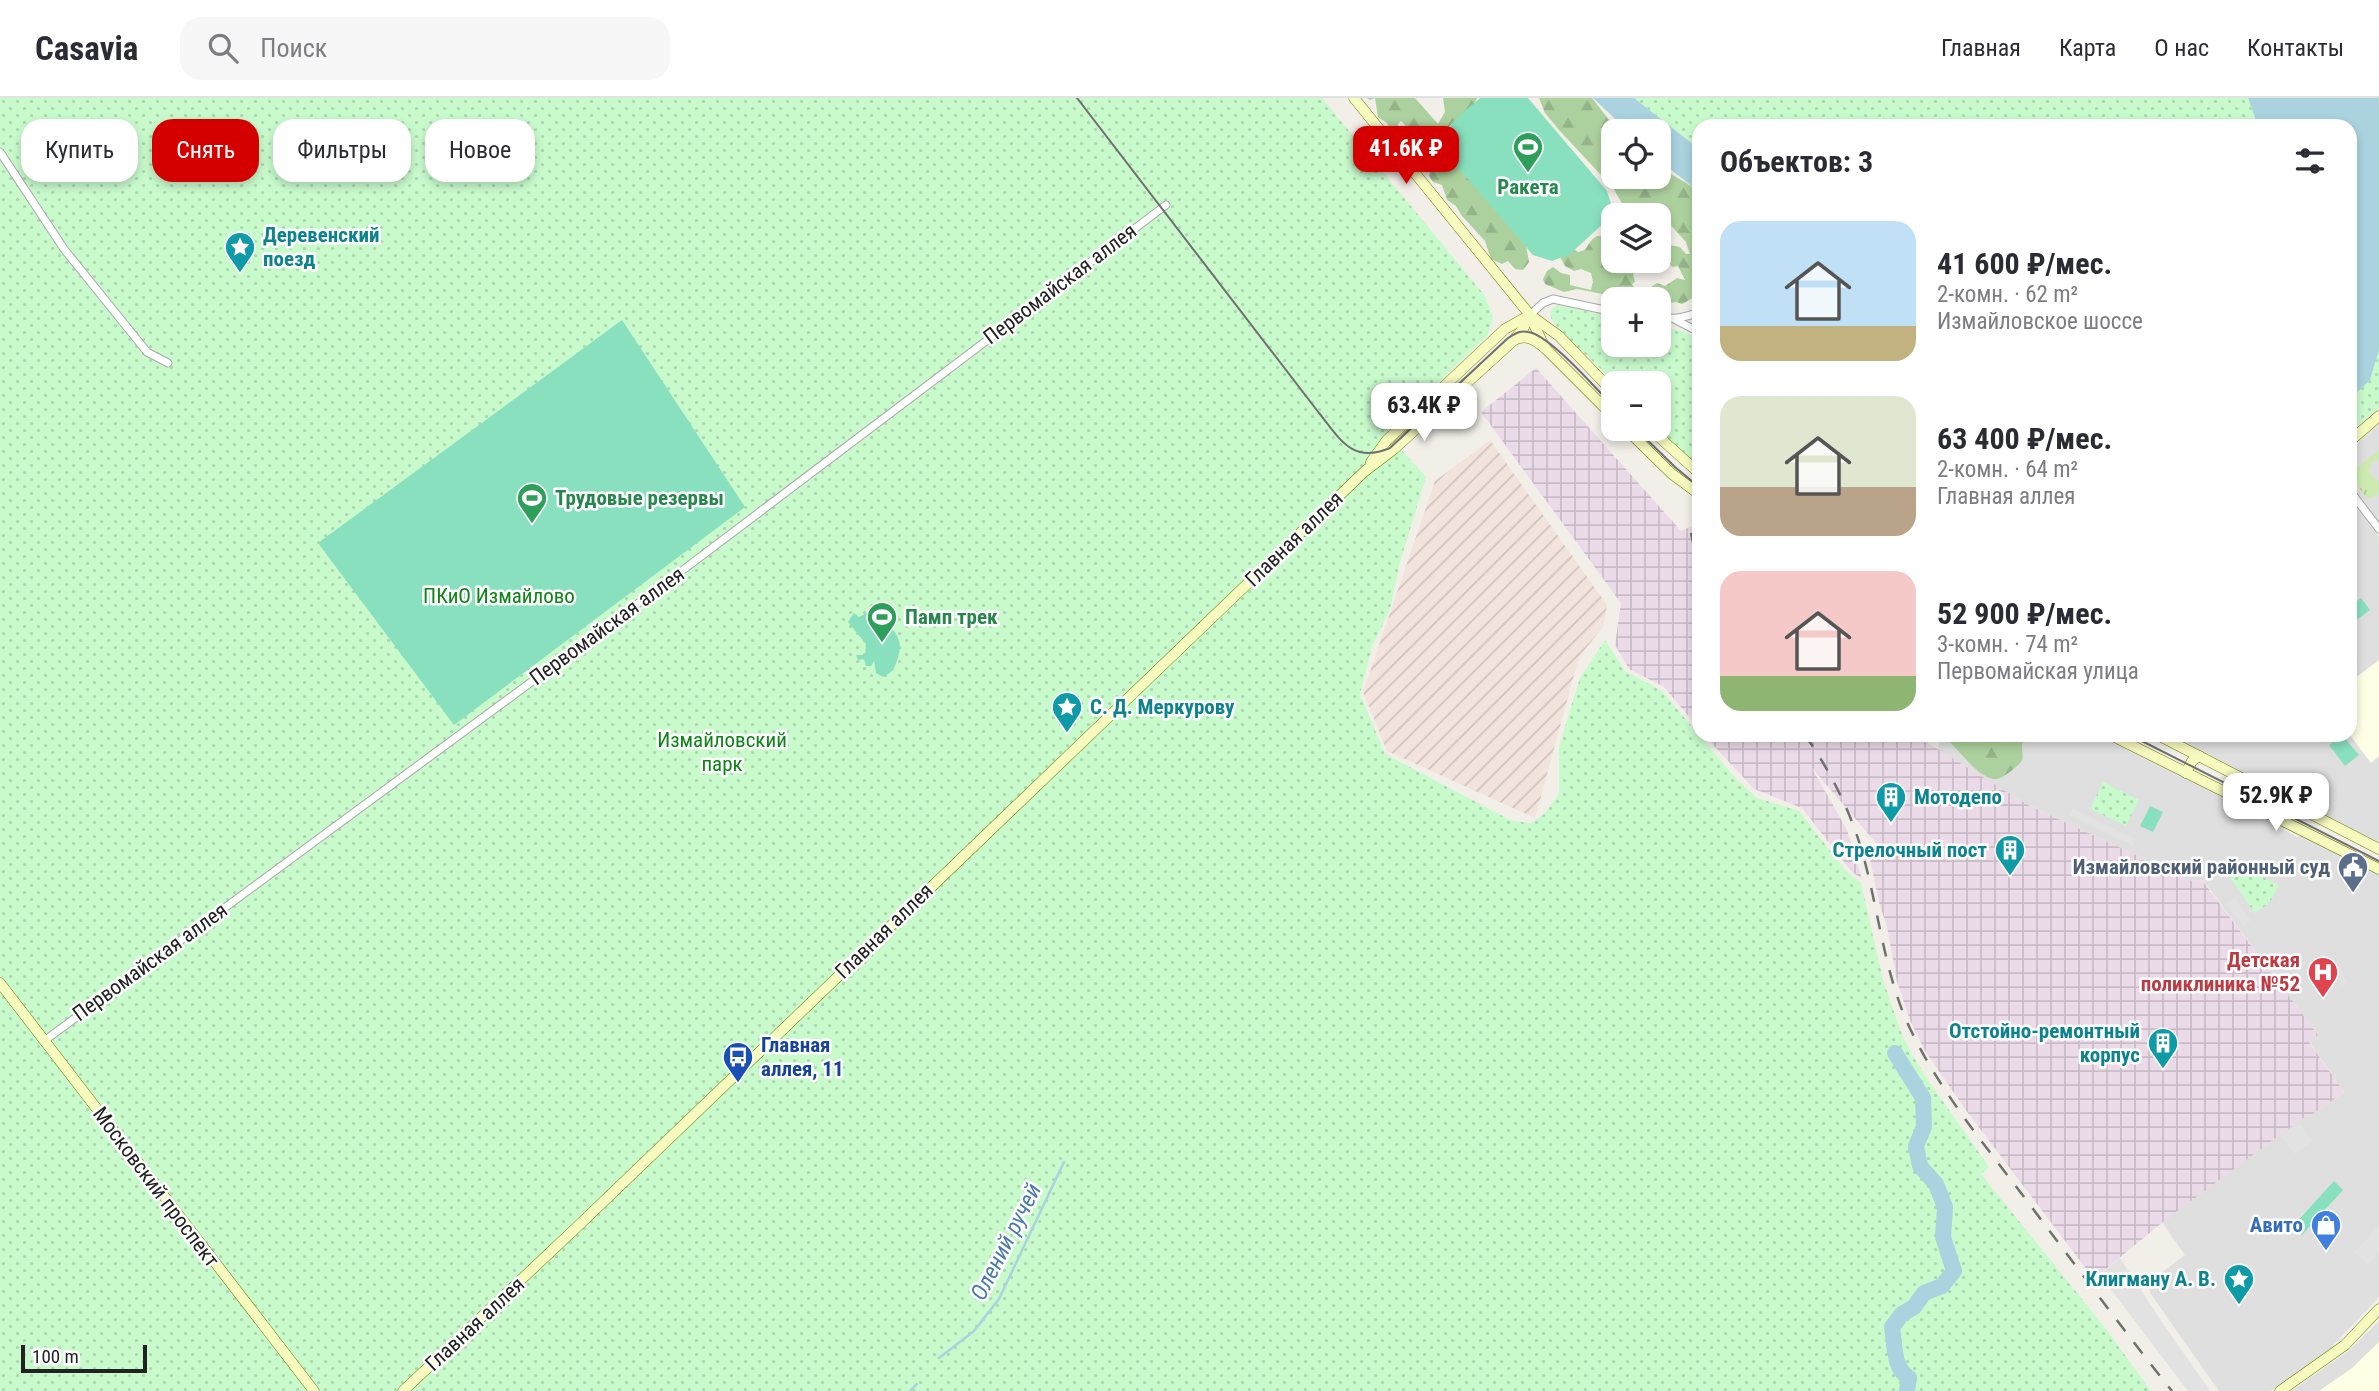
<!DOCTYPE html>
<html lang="ru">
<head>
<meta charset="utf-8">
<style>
  :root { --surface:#fff; --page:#f7f7f7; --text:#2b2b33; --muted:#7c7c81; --line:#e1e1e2; --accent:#d40000 }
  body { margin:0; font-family:"Roboto Condensed",sans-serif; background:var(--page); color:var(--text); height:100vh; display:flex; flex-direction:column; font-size:26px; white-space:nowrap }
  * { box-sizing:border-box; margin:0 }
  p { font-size:23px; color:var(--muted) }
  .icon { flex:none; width:38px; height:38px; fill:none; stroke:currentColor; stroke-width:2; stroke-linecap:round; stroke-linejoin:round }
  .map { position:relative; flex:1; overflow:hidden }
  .sheet { position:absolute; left:1692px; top:21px; width:665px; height:623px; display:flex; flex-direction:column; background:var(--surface); border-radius:21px; box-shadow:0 4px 10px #0003 }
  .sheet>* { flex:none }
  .hud { position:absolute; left:21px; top:21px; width:665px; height:63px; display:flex; gap:14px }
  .buttons { position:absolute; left:1601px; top:21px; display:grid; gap:14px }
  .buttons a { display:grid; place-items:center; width:70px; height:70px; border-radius:14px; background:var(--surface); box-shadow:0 4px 10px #0003; font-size:35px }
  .scale { position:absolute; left:21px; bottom:18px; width:126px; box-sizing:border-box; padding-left:7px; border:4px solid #222; border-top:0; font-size:19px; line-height:24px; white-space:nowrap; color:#222; -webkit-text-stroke:5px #fff; paint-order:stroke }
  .price { position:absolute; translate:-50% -60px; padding:0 16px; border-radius:14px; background:#fff; color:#222; font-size:23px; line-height:46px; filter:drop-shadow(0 2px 4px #0008) }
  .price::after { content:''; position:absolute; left:50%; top:42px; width:21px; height:16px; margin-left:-10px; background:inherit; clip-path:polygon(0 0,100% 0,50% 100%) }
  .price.current { background:var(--accent); color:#fff }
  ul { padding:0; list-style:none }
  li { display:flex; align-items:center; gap:21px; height:175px; padding:0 28px }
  li span { display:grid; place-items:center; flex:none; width:196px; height:140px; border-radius:21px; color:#555 }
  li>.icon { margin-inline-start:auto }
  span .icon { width:84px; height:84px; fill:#fffc; stroke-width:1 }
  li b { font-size:30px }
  h2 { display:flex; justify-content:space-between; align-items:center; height:84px; padding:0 28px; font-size:30px }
  .chip { padding:0 24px; border-radius:21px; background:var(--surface); box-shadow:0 4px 10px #0003; font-size:24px; line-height:63px }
  .chip.current { background:var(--accent); color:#fff }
  header { display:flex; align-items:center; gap:42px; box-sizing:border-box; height:98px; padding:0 35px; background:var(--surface); border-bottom:2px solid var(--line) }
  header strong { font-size:33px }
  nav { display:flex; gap:38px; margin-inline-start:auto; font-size:24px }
  .search { width:490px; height:63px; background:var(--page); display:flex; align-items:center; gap:18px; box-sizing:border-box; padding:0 24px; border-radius:21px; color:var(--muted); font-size:26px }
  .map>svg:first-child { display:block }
  .residential { fill:#e0dfdf }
  .industrial { fill:url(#industrial-grid) }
  .education { fill:#ffffe5 }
  .military { fill:url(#military-furrows) }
  .grass { fill:url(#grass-tufts) }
  .forest { fill:url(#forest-firs) }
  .park { fill:url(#park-dots) }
  .pitch { fill:#88e0be }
  .parking { fill:#e2e2e2 }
  .water { fill:#aad3df }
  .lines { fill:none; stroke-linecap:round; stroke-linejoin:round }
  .stream { stroke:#aad3df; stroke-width:2.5 }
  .river { stroke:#aad3df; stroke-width:16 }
  .street-casing { stroke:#a9a9a9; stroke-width:9 }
  .secondary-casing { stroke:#707d05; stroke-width:11 }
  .street { stroke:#fff; stroke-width:7 }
  .secondary { stroke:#f7fabf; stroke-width:10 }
  .tram { stroke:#707070; stroke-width:2 }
  .rail { stroke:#707070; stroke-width:2.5; stroke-dasharray:14 14; stroke-linecap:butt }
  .labels { text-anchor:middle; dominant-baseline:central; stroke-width:5; stroke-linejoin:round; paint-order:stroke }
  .leisure-label { font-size:21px; font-weight:bold; fill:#27864d; stroke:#fff; text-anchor:start }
  .culture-label { font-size:21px; font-weight:bold; fill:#0d838f; stroke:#fff; text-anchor:start }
  .street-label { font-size:21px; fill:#222; stroke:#fff }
  .park-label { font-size:21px; fill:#0c8416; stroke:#fff }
  .service-label { font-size:21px; font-weight:bold; fill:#4e5e75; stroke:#fff; text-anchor:end }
  .health-label { font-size:21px; font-weight:bold; fill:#be3a42; stroke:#fff; text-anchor:end }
  .transit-label { font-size:21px; font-weight:bold; fill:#164399; stroke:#fff; text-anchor:start }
  .shop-label { font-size:21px; font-weight:bold; fill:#366cbe; stroke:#fff; text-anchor:end }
  .water-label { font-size:23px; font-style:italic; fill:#4a7aab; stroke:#fff }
</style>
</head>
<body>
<header>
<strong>Casavia</strong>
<div class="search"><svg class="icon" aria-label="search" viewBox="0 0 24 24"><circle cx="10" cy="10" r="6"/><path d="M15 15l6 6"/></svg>Поиск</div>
<nav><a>Главная</a><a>Карта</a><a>О нас</a><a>Контакты</a></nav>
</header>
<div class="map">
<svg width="2379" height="1293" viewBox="0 0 2379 1293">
  <defs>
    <pattern id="industrial-grid" width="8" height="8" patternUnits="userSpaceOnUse" patternTransform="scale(1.75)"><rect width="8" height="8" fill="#ebdbe8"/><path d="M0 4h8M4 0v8" fill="none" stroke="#c9bcc7"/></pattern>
    <pattern id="military-furrows" width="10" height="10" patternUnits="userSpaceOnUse" patternTransform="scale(1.75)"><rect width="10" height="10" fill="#f3e3dd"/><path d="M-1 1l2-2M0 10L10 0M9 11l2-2" fill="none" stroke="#d0c2bd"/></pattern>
    <pattern id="grass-tufts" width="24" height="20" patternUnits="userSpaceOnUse" patternTransform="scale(1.75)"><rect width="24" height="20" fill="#cdebb0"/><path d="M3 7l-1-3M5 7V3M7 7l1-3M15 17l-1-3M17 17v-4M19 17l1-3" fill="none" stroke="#b0c997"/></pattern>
    <pattern id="forest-firs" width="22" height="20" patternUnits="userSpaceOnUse" patternTransform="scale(1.75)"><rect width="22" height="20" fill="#add19e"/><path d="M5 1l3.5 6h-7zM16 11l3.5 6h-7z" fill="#95b388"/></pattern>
    <pattern id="park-dots" width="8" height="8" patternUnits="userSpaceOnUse" patternTransform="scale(1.75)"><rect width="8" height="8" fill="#c8facc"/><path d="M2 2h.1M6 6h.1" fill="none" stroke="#acd6af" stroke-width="1.8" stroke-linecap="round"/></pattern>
  </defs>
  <rect width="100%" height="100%" fill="#f2efe9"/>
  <!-- residential -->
  <g class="residential">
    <path d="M2379 327V425L2350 387V351Z"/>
    <path d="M2350 401 2379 439V745L2168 637H2350Z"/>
    <path d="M1943 637H2100L2275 723 2277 728 2297 739 2303 737 2379 776V1199L2328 1253 2271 1293H2219L2150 1195 2149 1184 2185 1157 2162 1124 2303 1020H2307L2344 994 2309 943 2317 936 2203 782 2192 783 2028 707 1937 651Z"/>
    <path d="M2379 1223V1293H2291L2349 1253Z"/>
  </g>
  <!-- industrial -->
  <g class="industrial">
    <path d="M1536 270 1681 433 1699 425V631L1664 589 1629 571 1615 547 1621 505 1481 314Z"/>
    <path d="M1704 637H1915L2028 707 2192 783 2202 782 2318 937 2309 944 2344 994 2307 1020H2303L2164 1123 2094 1181 1965 1011 1925 953 1910 922 1897 884 1887 829 1879 804 1868 752 1876 745 1812 670 1847 732 1862 781 1851 773 1802 710 1754 691Z"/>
  </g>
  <!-- education -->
  <g class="education">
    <path d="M2379 562V658L2371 665 2350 637V584Z"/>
    <path d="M2379 1244V1293H2319L2352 1270Z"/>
  </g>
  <!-- military -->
  <path class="military" d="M1490 342 1607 507 1603 529 1579 559 1535 720 1387 653 1363 594 1435 383Z"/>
  <!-- grass -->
  <path class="grass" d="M2379 352V362L2372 364 2369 375 2379 384V395L2372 400H2367L2350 379V369L2352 368 2355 371Z"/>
  <!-- forest -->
  <g class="forest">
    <path d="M1367 0H1415L1438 26 1445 14 1443 0H1477L1474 6 1442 35V41L1450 47 1526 148 1529 164 1523 172 1515 171 1508 163 1502 166 1491 161 1485 143 1462 118 1456 108 1447 102 1442 87 1433 84 1429 78 1430 71 1415 61 1410 53 1406 52 1402 45 1409 31 1401 23 1398 26V33L1392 35 1387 25 1378 19 1375 0 1370 2Z"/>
    <path d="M1539 0H1592L1614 28 1621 27 1628 33H1614V79H1659V67C1671 78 1686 83 1699 94L1697 170 1699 194 1694 196 1691 201 1682 206 1676 204 1659 207V201H1627L1577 191 1564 194 1545 186 1543 181 1547 173 1553 169 1561 175 1570 177V187L1591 192 1593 184 1591 175 1581 171 1574 173 1565 168 1560 159 1573 150 1578 154 1585 152C1591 143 1593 136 1605 138L1608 142 1606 144 1613 153 1614 163H1621L1627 169 1631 166 1635 184 1632 186 1639 197 1657 185 1665 188 1677 180 1685 182 1678 168 1672 169 1668 163 1663 166 1659 161V147L1664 152 1670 147 1680 149 1686 156H1690L1686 144 1655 110 1647 117H1624L1627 116C1624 106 1618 100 1614 91L1559 32 1545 15Z"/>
    <path d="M1925 637H2029L2022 646C2022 663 2027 660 2011 673 2007 676 2002 680 1997 681 1980 683 1958 650 1946 641 1940 636 1932 640 1925 637Z"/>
  </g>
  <!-- park -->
  <g class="park">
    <path d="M0 0H1322L1485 198 1493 219 1488 237 1385 334 1426 379 1400 464 1390 511 1372 549 1360 596 1385 656 1512 723 1531 725 1544 716 1559 696V648L1580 580 1605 542 1625 573 1662 593 1737 682 1757 700 1799 713 1845 772 1861 785 1883 882 1901 934 1911 955 1928 982 1989 1069 1981 1076 2106 1231 2151 1293H0Z"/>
    <path d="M1634 0H2248L2258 28H1699V51Z"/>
    <path d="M1557 207 1613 219 1614 247H1659V228L1683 233 1699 242V369L1655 331H1659V285H1614C1604 271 1550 228 1550 216 1551 211 1553 210 1557 207Z"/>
    <path d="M2379 252V309L2350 335V301L2370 282Z"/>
    <path d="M2103 684 2139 702 2126 728 2090 711Z"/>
    <path d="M2232 764 2279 787 2270 804 2255 815 2227 775Z"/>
  </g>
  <!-- pitch -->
  <g class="pitch">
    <path d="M1480 0H1528L1607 93 1611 106 1605 124 1570 156 1552 163 1533 157 1448 58C1437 31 1462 16 1480 0Z"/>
    <path d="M622 222 745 409 454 627 318 445Z"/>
    <path d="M2361 500 2370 512 2350 527V508Z"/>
    <path d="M872 512C889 528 907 538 897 562 894 572 892 574 883 579L876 575 874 563 871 568H866L864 561 858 562 856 557H865L866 546 848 524 854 515 859 519Z"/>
    <path d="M2342 637 2359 657 2345 668 2329 647Z"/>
    <path d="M2150 708 2163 714 2153 734 2140 728Z"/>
    <path d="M2334 1083 2343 1092 2302 1137 2293 1128Z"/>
  </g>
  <!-- parking -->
  <g class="parking">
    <path d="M2073 711 2136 741 2133 748 2069 717Z"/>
    <path d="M2235 800 2251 822 2243 828 2227 806Z"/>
    <path d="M2332 861 2348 884 2342 888 2326 866Z"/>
    <path d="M2299 1025 2312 1043 2295 1056 2281 1038Z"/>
    <path d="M2379 1127V1155L2368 1167 2354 1155Z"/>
    <path d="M2120 1160 2162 1224 2210 1293H2188L2100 1177Z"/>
  </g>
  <!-- water -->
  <g class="water">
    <path d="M1593 0H1634L1699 51V94L1659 62V33H1628Z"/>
    <path d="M2248 0H2379V252L2370 282 2350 301V28H2258Z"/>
  </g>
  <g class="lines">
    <!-- stream -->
    <g class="stream">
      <path d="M939 1260 974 1233 999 1201 1064 1064"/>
      <path d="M910 1293 917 1286"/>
    </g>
    <!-- river -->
    <path class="river" d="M1895 955 1923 1000 1924 1029 1916 1048 1920 1068 1936 1086 1945 1109 1943 1139 1954 1173 1942 1188 1924 1195 1914 1209 1902 1216 1892 1229C1895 1247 1893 1270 1909 1280L1907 1293"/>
    <!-- street casing -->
    <g class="street-casing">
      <g id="street">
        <path d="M0 54 64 151 147 254 168 265"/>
        <path d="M1530 217 1543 205 1553 201 1614 214"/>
        <path d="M1659 220C1674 221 1685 220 1699 214"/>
        <path d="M1674 221 1699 234"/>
        <path d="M2350 393 2379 431"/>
        <path d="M44 943 675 478 1166 107"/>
      </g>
    </g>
    <!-- secondary casing -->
    <g class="secondary-casing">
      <g id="secondary">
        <path d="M1354 0 1530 217 1559 238 1614 295"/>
        <path d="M1530 218 1545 250 1614 319"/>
        <path d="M1514 242C1527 236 1535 242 1545 250"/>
        <path d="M1626 331 1672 376 1699 396"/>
        <path d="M1650 331 1699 375"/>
        <path d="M2350 343 2379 318"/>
        <path d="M1371 364 1387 342 1505 231 1530 217"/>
        <path d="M2111 637 2379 771"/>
        <path d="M2158 637 2379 751"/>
        <path d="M2186 675 2192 663 2199 658"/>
        <path d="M0 885 314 1293"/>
        <path d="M403 1293 578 1128 1365 373 1394 351 1513 243 1523 231 1530 217"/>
        <path d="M2280 1293 2345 1247 2379 1211"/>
      </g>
    </g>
    <!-- street -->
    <use href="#street" class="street"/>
    <!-- secondary -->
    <use href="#secondary" class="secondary"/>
    <!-- tram -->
    <g class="tram">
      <path d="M1077 0 1319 315C1340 341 1352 366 1390 350L1508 240C1515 236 1520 232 1528 234 1549 236 1597 292 1614 309"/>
      <path d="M1636 331 1675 369 1699 389"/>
      <path d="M2130 637 2379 763"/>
    </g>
    <!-- rail -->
    <g class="rail">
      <path d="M1691 435 1699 472"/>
      <path d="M1805 637C1829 671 1849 710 1861 750 1878 807 1883 869 1907 924 1935 986 1980 1041 2021 1095 2071 1161 2120 1228 2172 1293"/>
    </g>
  </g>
  <!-- icons -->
  <defs>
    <g id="stadium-pin" transform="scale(1.575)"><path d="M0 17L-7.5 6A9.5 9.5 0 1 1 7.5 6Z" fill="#2e9e5b" stroke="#fff"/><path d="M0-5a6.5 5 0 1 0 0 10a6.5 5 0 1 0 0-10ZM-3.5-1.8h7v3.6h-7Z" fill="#fff"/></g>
    <g id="sight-pin" transform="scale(1.575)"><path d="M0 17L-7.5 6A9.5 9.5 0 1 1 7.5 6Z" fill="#0f9aa8" stroke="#fff"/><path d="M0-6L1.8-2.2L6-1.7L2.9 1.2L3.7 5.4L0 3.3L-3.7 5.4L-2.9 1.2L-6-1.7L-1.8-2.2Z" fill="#fff"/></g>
    <g id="building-pin" transform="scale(1.575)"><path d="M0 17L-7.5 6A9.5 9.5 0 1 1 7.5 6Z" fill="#0f9aa8" stroke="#fff"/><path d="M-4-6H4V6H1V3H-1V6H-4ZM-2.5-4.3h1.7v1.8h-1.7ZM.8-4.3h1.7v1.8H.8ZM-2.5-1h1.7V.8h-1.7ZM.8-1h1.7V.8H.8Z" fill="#fff"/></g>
    <g id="civic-pin" transform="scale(1.575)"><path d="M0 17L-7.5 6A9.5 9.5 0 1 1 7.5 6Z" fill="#5c6f8a" stroke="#fff"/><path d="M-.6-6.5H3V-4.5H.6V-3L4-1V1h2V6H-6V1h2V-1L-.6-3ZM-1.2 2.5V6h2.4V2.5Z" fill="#fff"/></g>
    <g id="hospital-pin" transform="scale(1.575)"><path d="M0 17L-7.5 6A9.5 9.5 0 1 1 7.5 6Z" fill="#e0444e" stroke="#fff"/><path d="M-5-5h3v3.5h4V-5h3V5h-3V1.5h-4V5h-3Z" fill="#fff"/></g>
    <g id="bus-pin" transform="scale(1.575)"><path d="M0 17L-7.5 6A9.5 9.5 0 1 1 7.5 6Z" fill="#1a4fb4" stroke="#fff"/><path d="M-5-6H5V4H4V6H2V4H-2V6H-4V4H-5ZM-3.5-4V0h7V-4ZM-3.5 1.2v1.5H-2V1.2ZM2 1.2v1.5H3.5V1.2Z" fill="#fff"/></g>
    <g id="shop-pin" transform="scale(1.575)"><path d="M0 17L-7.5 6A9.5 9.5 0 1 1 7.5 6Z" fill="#3f7fe0" stroke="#fff"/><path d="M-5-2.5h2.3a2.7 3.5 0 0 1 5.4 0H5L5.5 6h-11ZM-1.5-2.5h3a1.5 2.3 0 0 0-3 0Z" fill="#fff"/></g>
  </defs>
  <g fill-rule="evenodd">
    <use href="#stadium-pin" x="1528" y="49"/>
    <use href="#sight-pin" x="240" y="149"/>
    <use href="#stadium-pin" x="532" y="400"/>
    <use href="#stadium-pin" x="882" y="519"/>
    <use href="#sight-pin" x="1067" y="609"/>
    <use href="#building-pin" x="1891" y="699"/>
    <use href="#building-pin" x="2010" y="752"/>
    <use href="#civic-pin" x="2353" y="769"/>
    <use href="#hospital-pin" x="2323" y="874"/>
    <use href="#building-pin" x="2163" y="945"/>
    <use href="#bus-pin" x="738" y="959"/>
    <use href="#shop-pin" x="2326" y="1127"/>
    <use href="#sight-pin" x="2239" y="1181"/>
  </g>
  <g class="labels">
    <!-- leisure labels -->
    <g class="leisure-label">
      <text x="1528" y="89" text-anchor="middle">Ракета</text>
      <text x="555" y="400">Трудовые резервы</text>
      <text x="905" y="519">Памп трек</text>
    </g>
    <!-- culture labels -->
    <g class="culture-label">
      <text x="263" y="137">Деревенский<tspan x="263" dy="24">поезд</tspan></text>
      <text x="1090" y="609">С. Д. Меркурову</text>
      <text x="1914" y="699">Мотодепо</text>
      <text x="1987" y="752" text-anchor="end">Стрелочный пост</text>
      <text x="2140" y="933" text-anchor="end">Отстойно-ремонтный<tspan x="2140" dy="24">корпус</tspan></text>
      <text x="2216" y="1181" text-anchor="end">Клигману А. В.</text>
    </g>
    <!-- street labels -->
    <g class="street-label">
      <text transform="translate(1060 186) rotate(-37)">Первомайская аллея</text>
      <text transform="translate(1294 441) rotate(-44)">Главная аллея</text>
      <text transform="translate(607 528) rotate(-36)">Первомайская аллея</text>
      <text transform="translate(884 833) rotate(-44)">Главная аллея</text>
      <text transform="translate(150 864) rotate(-36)">Первомайская аллея</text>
      <text transform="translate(156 1089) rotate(53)">Московский проспект</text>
      <text transform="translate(475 1226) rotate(-43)">Главная аллея</text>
    </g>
    <!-- park labels -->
    <g class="park-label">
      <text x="499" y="498">ПКиО Измайлово</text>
      <text x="722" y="642">Измайловский<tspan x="722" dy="24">парк</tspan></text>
    </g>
    <!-- service labels -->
    <g class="service-label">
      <text x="2330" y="769">Измайловский районный суд</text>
    </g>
    <!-- health labels -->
    <g class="health-label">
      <text x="2300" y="862">Детская<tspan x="2300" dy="24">поликлиника №52</tspan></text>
    </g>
    <!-- transit labels -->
    <g class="transit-label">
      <text x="761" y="947">Главная<tspan x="761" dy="24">аллея, 11</tspan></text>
    </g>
    <!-- shop labels -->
    <g class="shop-label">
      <text x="2303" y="1127">Авито</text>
    </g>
    <!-- water labels -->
    <g class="water-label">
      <text transform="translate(1006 1144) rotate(-63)">Олений ручей</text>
    </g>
  </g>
</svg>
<div class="buttons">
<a><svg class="icon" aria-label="locate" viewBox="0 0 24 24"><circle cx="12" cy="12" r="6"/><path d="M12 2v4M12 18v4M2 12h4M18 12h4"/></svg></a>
<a><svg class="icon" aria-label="layers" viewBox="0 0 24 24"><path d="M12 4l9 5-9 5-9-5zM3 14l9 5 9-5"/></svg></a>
<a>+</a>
<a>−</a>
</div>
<div class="scale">100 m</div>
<b class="price current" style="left:1406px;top:88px">41.6K ₽</b>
<b class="price" style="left:1424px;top:345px">63.4K ₽</b>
<b class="price" style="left:2276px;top:735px">52.9K ₽</b>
<div class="hud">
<a class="chip">Купить</a>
<a class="chip current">Снять</a>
<a class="chip">Фильтры</a>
<a class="chip">Новое</a>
</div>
<section class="sheet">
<h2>Объектов: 3<svg class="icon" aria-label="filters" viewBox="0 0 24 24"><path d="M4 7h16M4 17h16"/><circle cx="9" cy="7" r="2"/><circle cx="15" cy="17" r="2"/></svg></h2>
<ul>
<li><span style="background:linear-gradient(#bfe0f5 75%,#c2b280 0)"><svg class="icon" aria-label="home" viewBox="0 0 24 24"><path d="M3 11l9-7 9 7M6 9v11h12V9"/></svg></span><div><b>41 600 ₽/мес.</b><p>2-комн. · 62 m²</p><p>Измайловское шоссе</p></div></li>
<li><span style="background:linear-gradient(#dfe7d0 65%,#b9a48a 0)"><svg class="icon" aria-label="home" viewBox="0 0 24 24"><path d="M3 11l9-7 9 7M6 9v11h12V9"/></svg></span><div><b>63 400 ₽/мес.</b><p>2-комн. · 64 m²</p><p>Главная аллея</p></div></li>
<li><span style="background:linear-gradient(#f6c9c9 75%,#8fb573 0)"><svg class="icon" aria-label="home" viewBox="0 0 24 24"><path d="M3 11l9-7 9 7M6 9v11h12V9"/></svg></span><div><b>52 900 ₽/мес.</b><p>3-комн. · 74 m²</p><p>Первомайская улица</p></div></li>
</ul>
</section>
</div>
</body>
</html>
